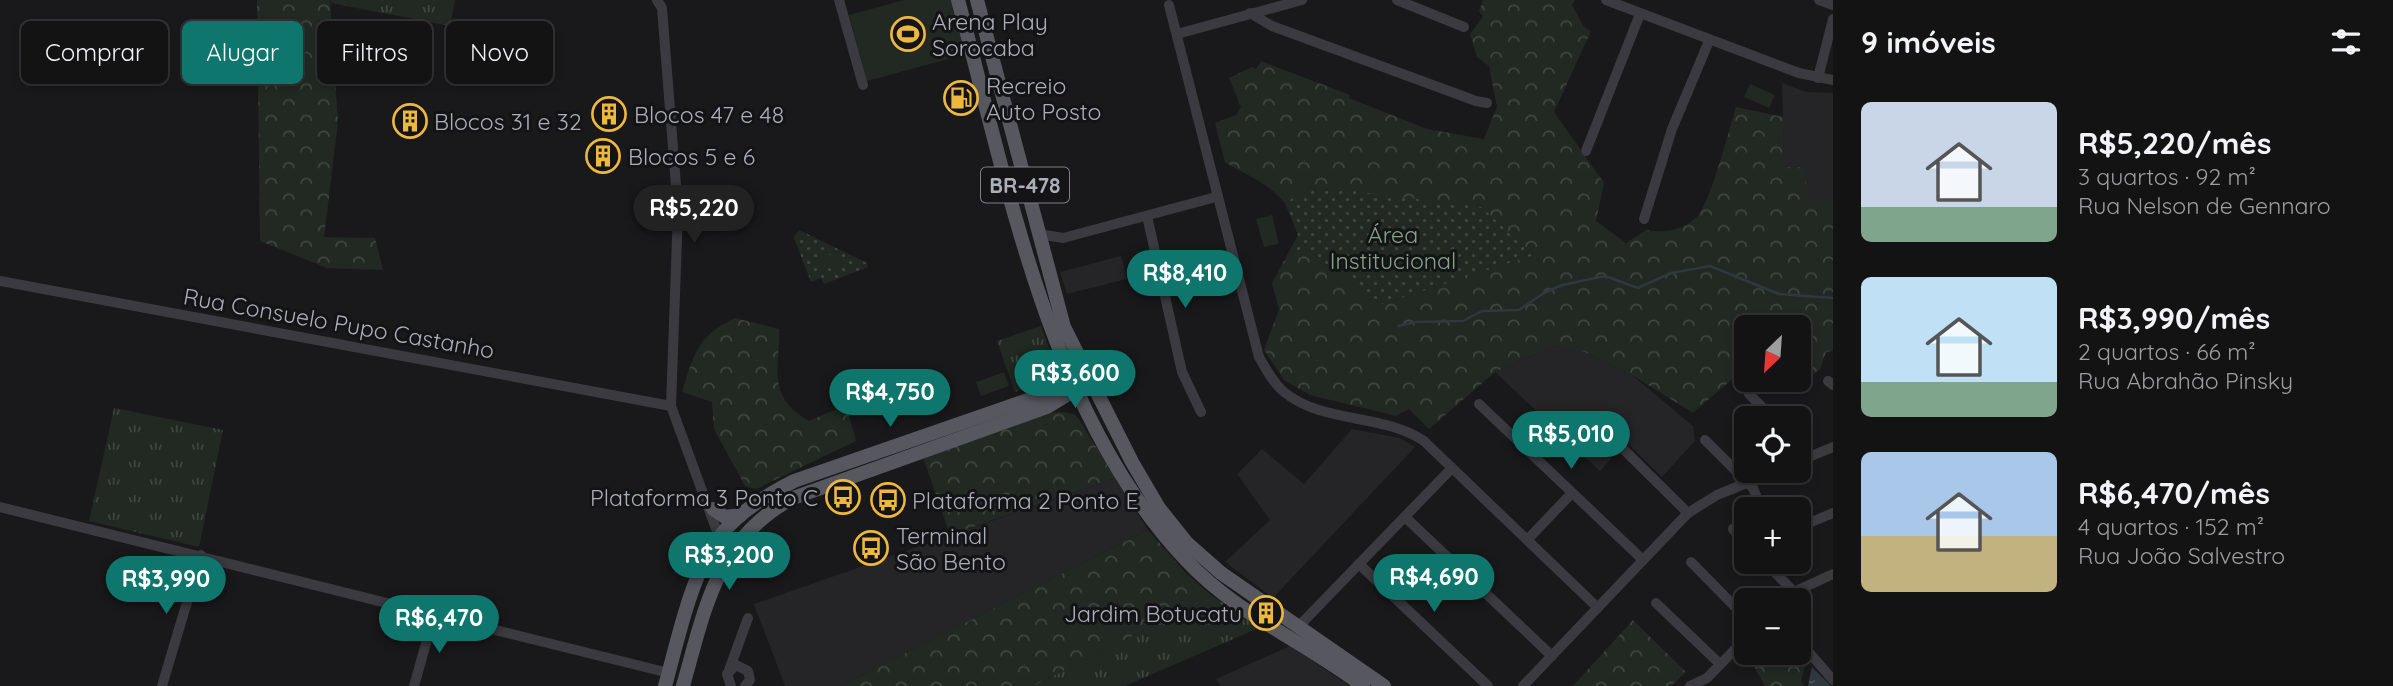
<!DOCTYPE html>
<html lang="pt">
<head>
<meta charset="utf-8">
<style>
  :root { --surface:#131314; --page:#1c1c1d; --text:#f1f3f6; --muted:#9d9ea0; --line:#323234; --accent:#0f766e }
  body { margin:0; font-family:Quicksand,sans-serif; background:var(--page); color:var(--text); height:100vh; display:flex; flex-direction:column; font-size:26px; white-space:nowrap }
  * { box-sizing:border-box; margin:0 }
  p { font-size:23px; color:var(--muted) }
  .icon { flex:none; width:38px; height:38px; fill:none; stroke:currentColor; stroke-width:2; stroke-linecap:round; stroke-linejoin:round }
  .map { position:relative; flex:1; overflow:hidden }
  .details { display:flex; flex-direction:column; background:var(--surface); width:560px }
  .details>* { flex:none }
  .hud { position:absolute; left:21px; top:21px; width:665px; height:63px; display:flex; gap:14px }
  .needle { width:46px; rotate:205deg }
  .tools { position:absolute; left:1734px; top:315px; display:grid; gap:14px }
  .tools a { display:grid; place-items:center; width:77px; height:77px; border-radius:10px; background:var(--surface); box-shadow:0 4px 10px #0003,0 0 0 2px var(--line); font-size:35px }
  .price { position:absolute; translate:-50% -60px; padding:0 16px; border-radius:24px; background:var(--accent); color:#fff; font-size:23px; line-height:46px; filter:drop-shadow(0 2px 4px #0008) }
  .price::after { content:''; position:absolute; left:50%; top:42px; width:21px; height:16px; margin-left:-10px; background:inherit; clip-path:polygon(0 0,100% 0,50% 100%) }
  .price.active { background:#222; color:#fff }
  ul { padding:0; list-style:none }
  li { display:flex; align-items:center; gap:21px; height:175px; padding:0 28px }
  li span { display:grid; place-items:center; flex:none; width:196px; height:140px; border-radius:10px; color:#555 }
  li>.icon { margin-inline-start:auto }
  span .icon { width:84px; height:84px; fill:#fffc; stroke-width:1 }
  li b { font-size:30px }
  h2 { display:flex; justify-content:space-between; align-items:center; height:84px; padding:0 28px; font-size:30px }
  .tag { padding:0 24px; border-radius:10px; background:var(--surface); box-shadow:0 4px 10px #0003,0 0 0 2px var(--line); font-size:24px; line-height:63px }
  .tag.active { background:var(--accent); color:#fff }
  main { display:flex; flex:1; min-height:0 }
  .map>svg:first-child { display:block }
  .built { fill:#252528 }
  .grass { fill:url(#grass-tufts) }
  .forest { fill:url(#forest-crowns) }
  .park { fill:url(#park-dots) }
  .pitch { fill:#212922 }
  .water { fill:url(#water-ripples) }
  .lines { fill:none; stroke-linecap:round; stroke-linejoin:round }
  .stream { stroke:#2f373f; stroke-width:2.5 }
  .minor { stroke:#3a3a40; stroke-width:10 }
  .major { stroke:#56575f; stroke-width:14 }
  .labels { text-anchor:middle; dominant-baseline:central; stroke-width:6; stroke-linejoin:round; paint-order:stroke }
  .shield { fill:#141416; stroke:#7e8089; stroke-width:2 }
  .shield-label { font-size:21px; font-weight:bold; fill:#abafba }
  .poi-label { font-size:23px; fill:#abafba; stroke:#141416; text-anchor:start }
  .park-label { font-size:23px; fill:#83a486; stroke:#141416 }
  .street-label { font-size:23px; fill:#abafba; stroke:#141416 }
</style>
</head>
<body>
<main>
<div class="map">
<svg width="1833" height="686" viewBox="0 0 1833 686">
  <defs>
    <pattern id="grass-tufts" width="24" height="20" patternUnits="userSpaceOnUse" patternTransform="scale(1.75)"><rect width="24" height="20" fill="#212922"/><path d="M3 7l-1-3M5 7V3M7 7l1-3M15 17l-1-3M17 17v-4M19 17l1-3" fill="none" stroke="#3f4640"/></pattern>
    <pattern id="forest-crowns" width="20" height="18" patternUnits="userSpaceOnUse" patternTransform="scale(1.75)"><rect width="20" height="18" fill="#212922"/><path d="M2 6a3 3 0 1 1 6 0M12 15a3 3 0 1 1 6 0" fill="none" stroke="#3f4640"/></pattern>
    <pattern id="park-dots" width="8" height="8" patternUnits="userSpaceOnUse" patternTransform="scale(1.75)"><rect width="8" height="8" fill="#212922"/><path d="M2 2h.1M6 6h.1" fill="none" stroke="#3f4640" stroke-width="1.8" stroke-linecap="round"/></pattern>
    <pattern id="water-ripples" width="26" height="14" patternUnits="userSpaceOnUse" patternTransform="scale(1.75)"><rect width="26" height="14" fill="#2f373f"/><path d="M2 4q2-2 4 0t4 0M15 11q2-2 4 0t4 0" fill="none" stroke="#4a5159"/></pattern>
  </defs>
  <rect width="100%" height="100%" fill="#19191b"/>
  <!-- built -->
  <g class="built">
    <path d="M1782 83 1806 92 1833 93V201H1807L1784 167Z"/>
    <path d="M1121 256 1127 279 1067 294 1060 272Z"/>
    <path d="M1554 346 1585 352 1632 375 1693 426 1695 441 1662 477 1619 435 1611 444 1617 452 1600 471 1495 372Z"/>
    <path d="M1352 429 1400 438 1415 447 1273 598 1225 562 1270 520 1237 474 1262 449 1304 484Z"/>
    <path d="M1115 478 1148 530 841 686H785L754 604Z"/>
    <path d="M1290 646 1350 686H1221L1216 679Z"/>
  </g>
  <!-- grass -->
  <g class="grass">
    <path d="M331 0H455L450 26 331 3Z"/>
    <path d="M1041 326 1058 373 1057 378 1015 392 997 341Z"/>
    <path d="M114 408 223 430 199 547 89 521Z"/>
    <path d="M1212 596 1261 627 1125 686H1033Z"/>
  </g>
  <!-- forest -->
  <g class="forest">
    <path d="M257 0H330L338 122 324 237 375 238 383 270 327 268 260 241Z"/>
    <path d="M1483 0H1575L1572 5 1584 27 1591 31 1554 112 1604 183 1596 221 1626 243 1646 230C1663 233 1683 231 1697 217 1711 201 1729 130 1736 107L1783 117 1784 167H1805L1807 201H1833V351L1826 352 1820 369 1806 380H1796H1799V327H1746V367L1693 413 1632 375 1585 352 1554 346 1495 372 1429 429 1409 409 1396 416 1310 395 1284 380 1264 350 1279 309 1272 283 1291 252 1307 250 1382 304 1533 254 1313 186 1285 203C1266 181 1249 177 1225 162L1215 123 1236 115 1241 107 1229 78 1252 67 1256 69 1261 61 1350 95 1349 98 1427 129 1484 139 1497 107 1489 66 1477 57 1470 34 1483 17 1479 11Z"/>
    <path d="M735 318 779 329C780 372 766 395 809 421L846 405 856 441 756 489 745 486 714 429 712 402 682 392C694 354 697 336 735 318Z"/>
    <path d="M1063 412 1074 414 1079 419 1115 478 950 535 923 457 1050 413Z"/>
    <path d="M1148 530 1186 573 1212 596 1033 686H841Z"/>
    <path d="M1633 620 1686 672 1671 686H1573Z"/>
    <path d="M1750 653H1797L1806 663 1801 681 1804 686H1765L1747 654Z"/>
  </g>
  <!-- park -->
  <g class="park">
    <path d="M1312 186 1481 207 1534 255 1382 304 1307 250 1291 252 1272 283 1298 235 1285 203Z"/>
    <path d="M799 230 867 263 868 267 824 284 821 278 811 282 794 238Z"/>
  </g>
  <!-- pitch -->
  <g class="pitch">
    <path d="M904 0H953L967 54 867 81 849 15Z"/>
    <path d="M1750 84 1775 95 1769 108 1744 97Z"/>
    <path d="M1272 215 1279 244 1264 247 1256 219Z"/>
    <path d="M821 250 843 262 837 272 815 261Z"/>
    <path d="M1004 372 1009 386 981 396 976 382Z"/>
  </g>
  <!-- water -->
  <path class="water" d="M1812 667 1831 686H1808Z"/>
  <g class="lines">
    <!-- stream -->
    <path class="stream" d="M1398 326 1416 322 1463 321 1482 311 1519 310 1544 293 1562 285 1605 276 1638 288 1671 273 1710 266 1779 294 1833 298"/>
    <!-- minor -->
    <g class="minor">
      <path d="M657 0 662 8 678 211 671 406 719 537"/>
      <path d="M839 0 863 85"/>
      <path d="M1397 0 1464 27"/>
      <path d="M1606 0 1799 73 1833 80"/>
      <path d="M1819 0 1833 5"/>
      <path d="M1169 5 1259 357C1266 369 1273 383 1284 392 1323 424 1382 413 1424 441L1598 608"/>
      <path d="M1250 13 1272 26 1476 101 1487 103"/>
      <path d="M1177 34 1302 0"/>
      <path d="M1818 78 1833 19"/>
      <path d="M1586 151 1640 14"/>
      <path d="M1147 216 1182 372 1201 412"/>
      <path d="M1644 219 1672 129 1709 41"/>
      <path d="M1039 234 1063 238 1216 197"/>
      <path d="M0 281 671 406"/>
      <path d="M1828 381 1833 385"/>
      <path d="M1749 394 1773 418"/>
      <path d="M1479 404 1643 560"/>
      <path d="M1705 440 1753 488 1761 508"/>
      <path d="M1617 443 1688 513"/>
      <path d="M1799 444 1811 456"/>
      <path d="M1799 461 1833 447"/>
      <path d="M0 507 669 673"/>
      <path d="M1405 517 1552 656"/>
      <path d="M1799 527 1833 513"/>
      <path d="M1733 529 1746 543"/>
      <path d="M1527 540 1572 493"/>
      <path d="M1691 562 1746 618"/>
      <path d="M1765 562 1794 592"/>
      <path d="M1359 564 1488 686"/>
      <path d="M1785 600 1794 592 1833 574"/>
      <path d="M1656 603 1720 664"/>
      <path d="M1298 627 1451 469"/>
      <path d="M1799 641 1833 680"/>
      <path d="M729 670 748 618"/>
      <path d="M162 686 201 555"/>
      <path d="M414 686 434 615"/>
      <path d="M731 686 727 674 736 665 748 671 750 680 745 686"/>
      <path d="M1523 686 1688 513 1717 495 1776 471"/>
      <path d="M1690 686 1707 678 1746 638"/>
    </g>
    <!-- major -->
    <g class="major">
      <path d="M958 0C1009 187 1049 415 1186 560 1236 614 1305 642 1363 686"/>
      <path d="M977 0 1064 327 1132 462 1159 508 1187 543 1221 573 1384 686"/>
      <path d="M713 509 725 517 741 515"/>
      <path d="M665 686C678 640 691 572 721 535 740 511 767 495 794 481L1054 391 1065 379 1066 366"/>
      <path d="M683 686C705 609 716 539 793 498L1047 407 1070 393 1079 380"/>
    </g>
  </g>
  <!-- icons -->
  <defs>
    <g id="stadium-ring" transform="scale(1.75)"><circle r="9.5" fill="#141416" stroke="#eeb83e" stroke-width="1.5"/><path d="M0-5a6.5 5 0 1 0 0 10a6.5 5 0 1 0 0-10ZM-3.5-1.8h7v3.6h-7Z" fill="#eeb83e"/></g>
    <g id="fuel-ring" transform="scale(1.75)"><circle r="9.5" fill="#141416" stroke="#eeb83e" stroke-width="1.5"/><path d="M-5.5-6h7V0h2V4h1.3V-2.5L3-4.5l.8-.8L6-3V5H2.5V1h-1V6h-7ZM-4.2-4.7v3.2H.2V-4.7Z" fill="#eeb83e"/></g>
    <g id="building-ring" transform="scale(1.75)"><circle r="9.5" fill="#141416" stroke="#eeb83e" stroke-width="1.5"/><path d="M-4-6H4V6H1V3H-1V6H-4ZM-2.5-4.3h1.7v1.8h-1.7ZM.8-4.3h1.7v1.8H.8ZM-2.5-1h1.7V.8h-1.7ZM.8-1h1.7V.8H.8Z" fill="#eeb83e"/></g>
    <g id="bus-ring" transform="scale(1.75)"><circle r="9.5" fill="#141416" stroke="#eeb83e" stroke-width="1.5"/><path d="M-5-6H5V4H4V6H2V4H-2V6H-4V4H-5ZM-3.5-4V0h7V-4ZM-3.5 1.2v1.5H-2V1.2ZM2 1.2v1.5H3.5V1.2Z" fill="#eeb83e"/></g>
  </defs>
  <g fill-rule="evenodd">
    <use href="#stadium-ring" x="908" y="34"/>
    <use href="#fuel-ring" x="961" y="98"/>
    <use href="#building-ring" x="609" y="114"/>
    <use href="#building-ring" x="410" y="121"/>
    <use href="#building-ring" x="603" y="156"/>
    <use href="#bus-ring" x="843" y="497"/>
    <use href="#bus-ring" x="888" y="500"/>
    <use href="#bus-ring" x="871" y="548"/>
    <use href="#building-ring" x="1266" y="613"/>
  </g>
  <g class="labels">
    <!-- shield labels -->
    <rect class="shield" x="981" y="167.5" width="88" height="35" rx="5"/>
    <g class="shield-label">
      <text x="1025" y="185">BR-478</text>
    </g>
    <!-- poi labels -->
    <g class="poi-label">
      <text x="932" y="21">Arena Play<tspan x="932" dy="26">Sorocaba</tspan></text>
      <text x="986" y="85">Recreio<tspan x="986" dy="26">Auto Posto</tspan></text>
      <text x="634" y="114">Blocos 47 e 48</text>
      <text x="434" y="121">Blocos 31 e 32</text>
      <text x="628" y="156">Blocos 5 e 6</text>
      <text x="818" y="497" text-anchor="end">Plataforma 3 Ponto C</text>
      <text x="912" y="500">Plataforma 2 Ponto E</text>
      <text x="896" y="535">Terminal<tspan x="896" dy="26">São Bento</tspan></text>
      <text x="1242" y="613" text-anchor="end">Jardim Botucatu</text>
    </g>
    <!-- park labels -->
    <g class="park-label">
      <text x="1393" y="234">Área<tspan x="1393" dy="26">Institucional</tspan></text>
    </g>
    <!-- street labels -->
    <g class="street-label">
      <text transform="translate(339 323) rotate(10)">Rua Consuelo Pupo Castanho</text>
    </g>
  </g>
</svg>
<div class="tools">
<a><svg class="needle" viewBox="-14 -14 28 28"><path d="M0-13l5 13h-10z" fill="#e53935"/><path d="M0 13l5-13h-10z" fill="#9d9ea0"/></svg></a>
<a><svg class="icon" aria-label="locate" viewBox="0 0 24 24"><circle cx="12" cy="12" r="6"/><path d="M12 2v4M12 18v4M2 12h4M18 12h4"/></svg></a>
<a>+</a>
<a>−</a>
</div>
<b class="price active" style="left:694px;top:245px">R$5,220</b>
<b class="price" style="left:1185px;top:310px">R$8,410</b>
<b class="price" style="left:1075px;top:410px">R$3,600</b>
<b class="price" style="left:890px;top:429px">R$4,750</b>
<b class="price" style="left:1571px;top:471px">R$5,010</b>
<b class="price" style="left:729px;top:592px">R$3,200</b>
<b class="price" style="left:1434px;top:614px">R$4,690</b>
<b class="price" style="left:166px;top:616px">R$3,990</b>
<b class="price" style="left:439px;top:655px">R$6,470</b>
<div class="hud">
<a class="tag">Comprar</a>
<a class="tag active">Alugar</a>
<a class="tag">Filtros</a>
<a class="tag">Novo</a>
</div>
</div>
<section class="details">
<h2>9 imóveis<svg class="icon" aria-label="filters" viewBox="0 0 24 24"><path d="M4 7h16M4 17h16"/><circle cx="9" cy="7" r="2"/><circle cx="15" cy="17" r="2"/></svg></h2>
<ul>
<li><span style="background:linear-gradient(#c9d6e8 75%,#7fa58c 0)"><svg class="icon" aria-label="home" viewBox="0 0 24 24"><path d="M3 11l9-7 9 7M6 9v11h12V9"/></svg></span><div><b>R$5,220/mês</b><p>3 quartos · 92 m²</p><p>Rua Nelson de Gennaro</p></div></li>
<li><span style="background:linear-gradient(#bfe0f5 75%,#7fa58c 0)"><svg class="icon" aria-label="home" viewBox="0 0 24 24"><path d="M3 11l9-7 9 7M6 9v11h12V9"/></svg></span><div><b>R$3,990/mês</b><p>2 quartos · 66 m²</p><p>Rua Abrahão Pinsky</p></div></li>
<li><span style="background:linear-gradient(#a9c7e8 60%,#c2b280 0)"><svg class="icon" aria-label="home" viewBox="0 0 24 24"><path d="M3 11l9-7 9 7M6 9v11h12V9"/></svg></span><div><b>R$6,470/mês</b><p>4 quartos · 152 m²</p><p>Rua João Salvestro</p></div></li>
</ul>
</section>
</main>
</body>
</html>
